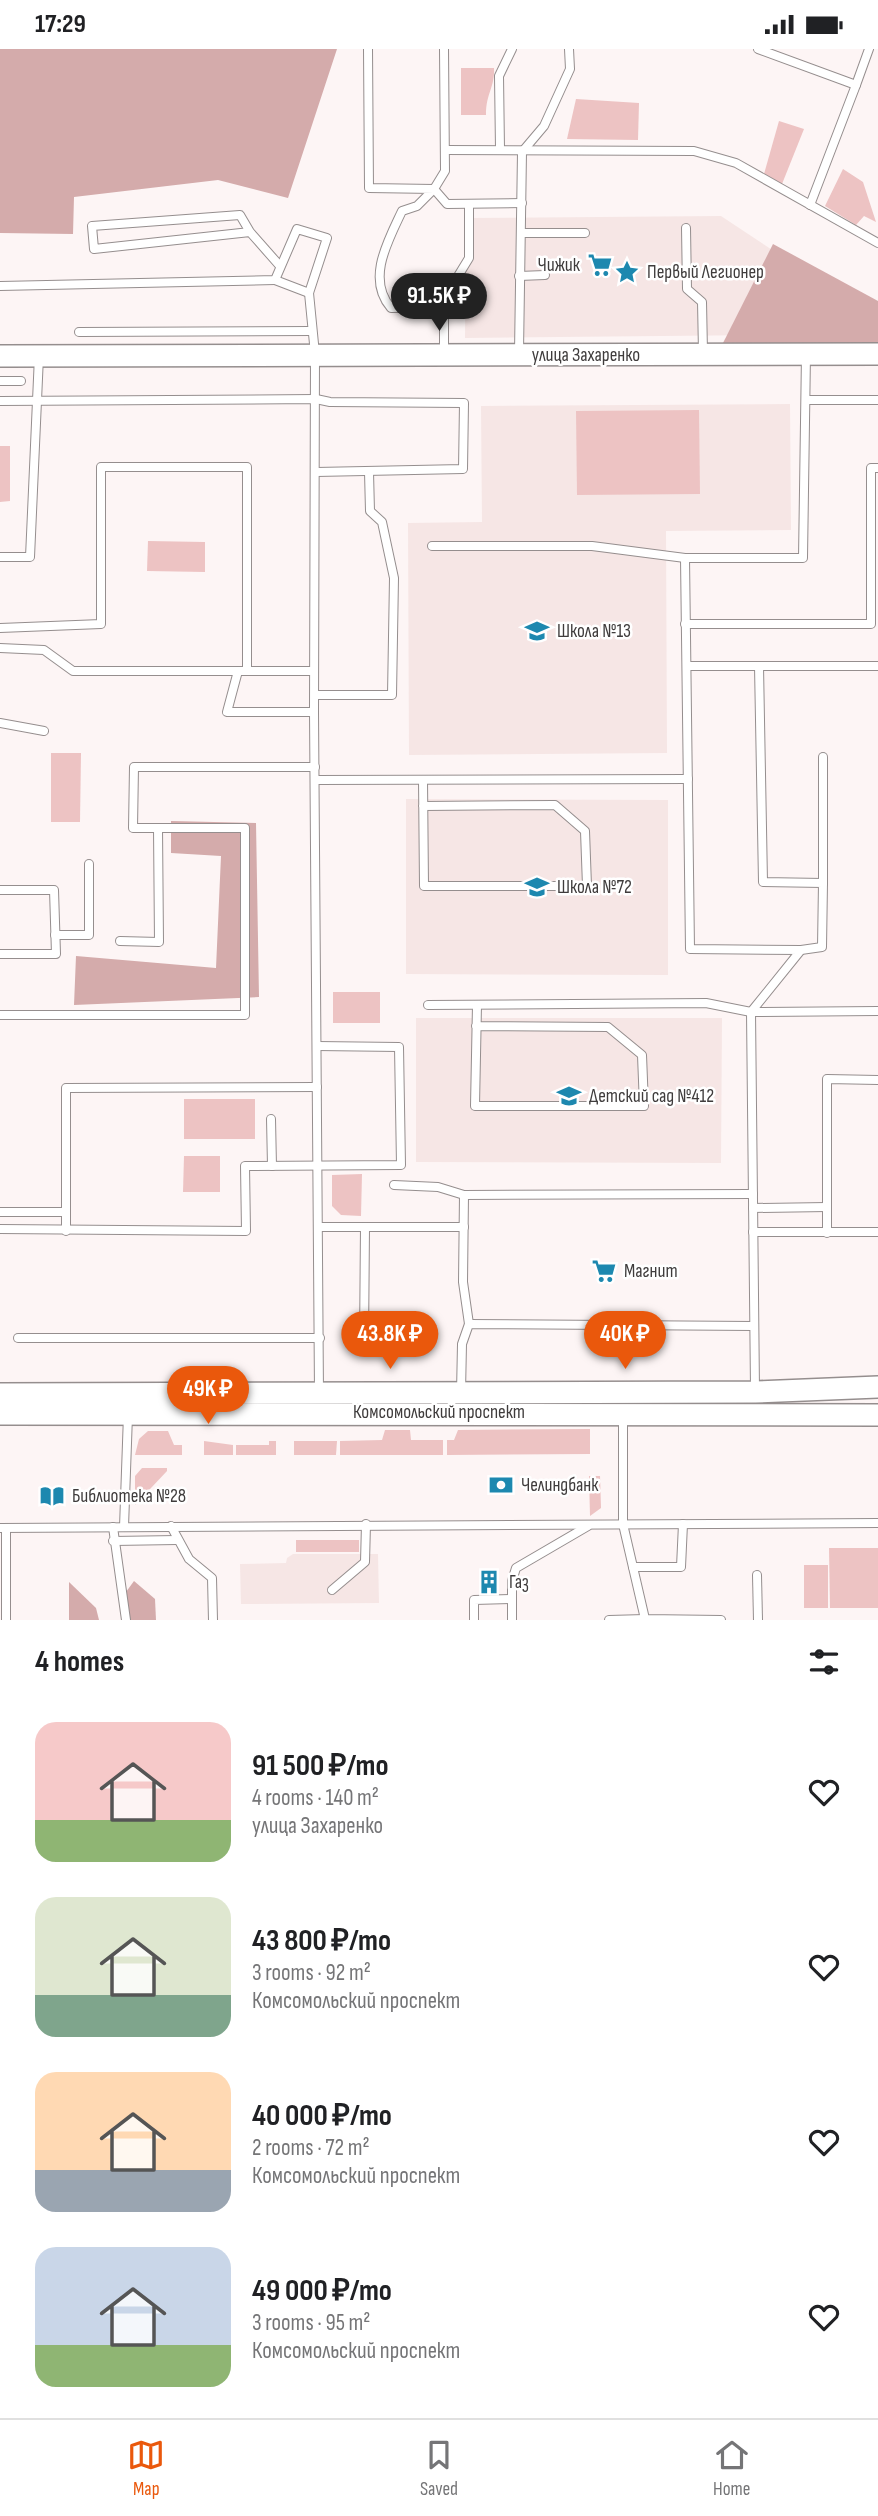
<!DOCTYPE html>
<html lang="en">
<head>
<meta charset="utf-8">
<style>
  :root { --surface:#fff; --page:#f6f6f6; --text:#202124; --muted:#757577; --line:#e0e0e0; --accent:#ea580c }
  body { margin:0; font-family:"Sofia Sans Condensed",sans-serif; background:var(--page); color:var(--text); height:100vh; display:flex; flex-direction:column; font-size:26px; white-space:nowrap }
  * { box-sizing:border-box; margin:0 }
  p { font-size:23px; color:var(--muted) }
  .icon { flex:none; width:38px; height:38px; fill:none; stroke:currentColor; stroke-width:2; stroke-linecap:round; stroke-linejoin:round }
  .map { position:relative; height:1571px; overflow:hidden }
  .drawer { display:flex; flex-direction:column; background:var(--surface); flex:1 }
  .drawer>* { flex:none }
  .price { position:absolute; translate:-50% -60px; padding:0 16px; border-radius:24px; background:var(--accent); color:#fff; font-size:23px; line-height:46px; filter:drop-shadow(0 2px 4px #0008) }
  .price::after { content:''; position:absolute; left:50%; top:42px; width:21px; height:16px; margin-left:-10px; background:inherit; clip-path:polygon(0 0,100% 0,50% 100%) }
  .price.active { background:#222; color:#fff }
  ul { padding:0; list-style:none }
  li { display:flex; align-items:center; gap:21px; height:175px; padding:0 35px }
  li span { display:grid; place-items:center; flex:none; width:196px; height:140px; border-radius:21px; color:#555 }
  li>.icon { margin-inline-start:auto }
  span .icon { width:84px; height:84px; fill:#fffc; stroke-width:1 }
  li b { font-size:30px }
  h2 { display:flex; justify-content:space-between; align-items:center; height:84px; padding:0 35px; font-size:30px }
  .status { display:flex; justify-content:space-between; align-items:center; height:49px; padding:0 35px; background:var(--surface); direction:ltr }
  .status svg { height:19px; fill:currentColor }
  .dock { display:flex; justify-content:space-around; align-items:center; height:98px; border-top:2px solid var(--line); background:var(--surface); font-size:19px; color:var(--muted) }
  .dock a { display:grid; justify-items:center; gap:4px }
  .dock .active { color:var(--accent) }
  .map>svg:first-child { display:block }
  .built { fill:#f6e6e5 }
  .green { fill:#edc3c3 }
  .forest { fill:#d4abab }
  .lines { fill:none; stroke-linecap:round; stroke-linejoin:round }
  .lane-casing { stroke:#958e8e; stroke-width:10 }
  .secondary-casing { stroke:#958e8e; stroke-width:24 }
  .lane { stroke:#fff; stroke-width:8 }
  .secondary { stroke:#fff; stroke-width:21 }
  .labels { text-anchor:middle; dominant-baseline:central; stroke-width:5; stroke-linejoin:round; paint-order:stroke }
  .poi-label { font-size:19px; fill:#3f3c3c; stroke:#fff; text-anchor:start }
  .street-label { font-size:19px; fill:#3f3c3c; stroke:#fff }
</style>
</head>
<body>
<div class="status"><b>17:29</b><svg viewBox="0 0 49 12"><path d="M0 12V9h3v3zM5 12V6h3v6zM10 12V3h3v9zM15 12V0h3v12zM26 1h20v11H26zM47 4h2v5h-2z"/></svg></div>
<div class="map">
<svg width="878" height="1571" viewBox="0 0 878 1571">
  <rect width="100%" height="100%" fill="#fdf5f5"/>
  <!-- built -->
  <g class="built">
    <path d="M721 167 878 271V285L465 289 466 169Z"/>
    <path d="M790 355 791 481 666 482 667 704 409 706 408 474 482 473 481 357Z"/>
    <path d="M406 750 668 751V926L406 925Z"/>
    <path d="M416 969H722L721 1114 416 1113Z"/>
    <path d="M293 1505H378L379 1554 241 1555 240 1515 286 1514 287 1509Z"/>
  </g>
  <!-- green -->
  <g class="green">
    <path d="M461 19H494C495 38 486 44 486 66H461Z"/>
    <path d="M576 50 639 54 638 91 567 90Z"/>
    <path d="M779 72 804 80 782 135 764 125Z"/>
    <path d="M843 120 863 133 876 173 864 167 856 176 825 157Z"/>
    <path d="M699 361 700 445 577 446 576 362Z"/>
    <path d="M0 397H10V452L0 453Z"/>
    <path d="M148 492 205 493V523L147 522Z"/>
    <path d="M51 704H81L80 773H51Z"/>
    <rect x="333" y="943" width="47" height="31"/>
    <rect x="184" y="1050" width="71" height="40"/>
    <path d="M184 1107H220V1143H183Z"/>
    <path d="M362 1125 361 1167 341 1166 332 1157V1126Z"/>
    <path d="M590 1380V1405L447 1406V1391H454L458 1381Z"/>
    <path d="M385 1381H410L411 1391H443V1406H340V1392L382 1391Z"/>
    <path d="M148 1382H168L174 1396H182V1406H135L139 1390Z"/>
    <path d="M204 1392 233 1396V1406H204Z"/>
    <path d="M269 1392H276V1406H236V1396H269Z"/>
    <path d="M294 1392H337L336 1406H294Z"/>
    <path d="M142 1419H167V1422L135 1456V1427Z"/>
    <path d="M589 1427H600L601 1459 590 1467Z"/>
    <rect x="296" y="1491" width="63" height="12"/>
    <path d="M829 1499H878V1559H830Z"/>
    <rect x="804" y="1516" width="24" height="43"/>
  </g>
  <!-- forest -->
  <g class="forest">
    <path d="M0 0H337L288 149 218 131 74 148 73 185 0 184Z"/>
    <path d="M773 195 878 252V296H722Z"/>
    <path d="M171 772 256 774 259 948 74 956 76 907 216 919 221 807 171 804Z"/>
    <path d="M134 1532 155 1550 156 1571H130L126 1543Z"/>
    <path d="M69 1533 96 1559 99 1571H69Z"/>
  </g>
  <g class="lines">
    <!-- lane casing -->
    <g class="lane-casing">
      <g id="lane">
        <path d="M368 0 369 139 434 140 417 157 402 162C388 192 366 230 391 259L444 258"/>
        <path d="M444 0 445 122 434 140 447 155 522 154"/>
        <path d="M758 0 856 36 810 156"/>
        <path d="M856 36 869 0"/>
        <path d="M500 100 499 27 512 0"/>
        <path d="M445 101 694 102 736 114 878 194"/>
        <path d="M686 179 687 240 702 253 703 303"/>
        <path d="M250 183 240 166 92 177 94 200 250 183 280 217"/>
        <path d="M521 184H585"/>
        <path d="M519 227 545 226"/>
        <path d="M275 231 309 244"/>
        <path d="M0 237 275 231 297 180 327 189 309 244 315 305 314 663 319 1344"/>
        <path d="M79 283 312 282"/>
        <path d="M444 303V258L455 232 469 209V155"/>
        <path d="M519 303 522 103 544 77 570 20 569 0"/>
        <path d="M0 332H21"/>
        <path d="M807 351H878"/>
        <path d="M0 352 316 350 330 353 464 354 463 420 316 423"/>
        <path d="M432 497H592L685 509"/>
        <path d="M0 508H30L39 307"/>
        <path d="M685 575H871V419H878"/>
        <path d="M0 579 101 575V418H247V622"/>
        <path d="M0 599 44 601 73 622H314"/>
        <path d="M687 617H878"/>
        <path d="M759 617 763 833 823 834 822 898 801 901"/>
        <path d="M238 622 227 663H314"/>
        <path d="M315 646H392L394 529 382 473 370 462 369 423"/>
        <path d="M0 674 44 682"/>
        <path d="M315 731 688 730"/>
        <path d="M423 731 424 837H587L585 782 555 756 423 757"/>
        <path d="M823 834V708"/>
        <path d="M0 841H54L56 905H0"/>
        <path d="M55 886H89V815"/>
        <path d="M120 892 159 893 158 779"/>
        <path d="M428 956 706 954 751 963 801 901 690 900 685 509H803L806 305"/>
        <path d="M0 966H245V779H133L134 718H315"/>
        <path d="M476 977 608 978 642 1006 644 1057H475L477 956"/>
        <path d="M271 1070 272 1117"/>
        <path d="M394 1136 438 1138 464 1146"/>
        <path d="M753 1159 827 1158"/>
        <path d="M0 1163H66"/>
        <path d="M318 1178H464"/>
        <path d="M0 1180 246 1182 245 1117 401 1116 399 998 317 997"/>
        <path d="M66 1182V1039L317 1038"/>
        <path d="M753 1183H878"/>
        <path d="M827 1184V1030L878 1031"/>
        <path d="M469 1275 463 1233 464 1146 753 1145"/>
        <path d="M18 1289H320"/>
        <path d="M364 1293 365 1178"/>
        <path d="M755 1340 751 963 878 962"/>
        <path d="M461 1343 462 1295 469 1275 754 1277"/>
        <path d="M623 1367V1475L645 1570 721 1571"/>
        <path d="M171 1477 189 1510 212 1529 213 1571"/>
        <path d="M113 1478 126 1571"/>
        <path d="M124 1478 128 1366"/>
        <path d="M0 1479 878 1474"/>
        <path d="M6 1479V1571"/>
        <path d="M113 1492 177 1491"/>
        <path d="M633 1518H681L683 1475"/>
        <path d="M757 1526 758 1571"/>
        <path d="M332 1541 365 1513 366 1475"/>
        <path d="M474 1571V1551L512 1550"/>
        <path d="M512 1571V1532L516 1519 588 1477"/>
        <path d="M609 1571 645 1570"/>
      </g>
    </g>
    <!-- secondary casing -->
    <g class="secondary-casing">
      <g id="secondary">
        <path d="M0 307 878 305"/>
        <path d="M0 1345 755 1343 878 1338"/>
        <path d="M0 1365 878 1366"/>
      </g>
    </g>
    <!-- lane -->
    <use href="#lane" class="lane"/>
    <!-- secondary -->
    <use href="#secondary" class="secondary"/>
  </g>
  <!-- icons -->
  <defs>
    <g id="supermarket-bare" transform="scale(1.89)"><path d="M-6-5.5h2.5l.6 2H6L4.5 2H-2.5L-4.4-4H-6ZM-1.5 3.2a1.3 1.3 0 1 0 .1 0ZM3 3.2a1.3 1.3 0 1 0 .1 0Z" fill="#1d88af" stroke="#fff" stroke-width="2.5" paint-order="stroke"/></g>
    <g id="sight-bare" transform="scale(1.89)"><path d="M0-6L1.8-2.2L6-1.7L2.9 1.2L3.7 5.4L0 3.3L-3.7 5.4L-2.9 1.2L-6-1.7L-1.8-2.2Z" fill="#1d88af" stroke="#fff" stroke-width="2.5" paint-order="stroke"/></g>
    <g id="school-bare" transform="scale(1.89)"><path d="M0-5L7-2L0 1L-7-2ZM-4 1L0 2.5L4 1V4Q0 6-4 4Z" fill="#1d88af" stroke="#fff" stroke-width="2.5" paint-order="stroke"/></g>
    <g id="bank-bare" transform="scale(1.89)"><path d="M-6-4H6V4H-6ZM0-2.3a2.3 2.3 0 1 0 0 4.6a2.3 2.3 0 1 0 0-4.6Z" fill="#1d88af" stroke="#fff" stroke-width="2.5" paint-order="stroke"/></g>
    <g id="library-bare" transform="scale(1.89)"><path d="M-6-4Q-3-5.5-.7-3.5V5Q-3 3-6 4ZM6-4Q3-5.5 .7-3.5V5Q3 3 6 4Z" fill="#1d88af" stroke="#fff" stroke-width="2.5" paint-order="stroke"/></g>
    <g id="building-bare" transform="scale(1.89)"><path d="M-4-6H4V6H1V3H-1V6H-4ZM-2.5-4.3h1.7v1.8h-1.7ZM.8-4.3h1.7v1.8H.8ZM-2.5-1h1.7V.8h-1.7ZM.8-1h1.7V.8H.8Z" fill="#1d88af" stroke="#fff" stroke-width="2.5" paint-order="stroke"/></g>
  </defs>
  <g fill-rule="evenodd">
    <use href="#supermarket-bare" x="600" y="216"/>
    <use href="#sight-bare" x="627" y="223"/>
    <use href="#school-bare" x="537" y="582"/>
    <use href="#school-bare" x="537" y="838"/>
    <use href="#school-bare" x="569" y="1047"/>
    <use href="#supermarket-bare" x="604" y="1222"/>
    <use href="#bank-bare" x="501" y="1436"/>
    <use href="#library-bare" x="52" y="1447"/>
    <use href="#building-bare" x="489" y="1533"/>
  </g>
  <g class="labels">
    <!-- poi labels -->
    <g class="poi-label">
      <text x="580" y="216" text-anchor="end">Чижик</text>
      <text x="647" y="223">Первый Легионер</text>
      <text x="557" y="582">Школа №13</text>
      <text x="557" y="838">Школа №72</text>
      <text x="589" y="1047">Детский сад №412</text>
      <text x="624" y="1222">Магнит</text>
      <text x="521" y="1436">Челиндбанк</text>
      <text x="72" y="1447">Библиотека №28</text>
      <text x="509" y="1533">Газ</text>
    </g>
    <!-- street labels -->
    <g class="street-label">
      <text x="586" y="306">улица Захаренко</text>
      <text x="439" y="1363">Комсомольский проспект</text>
    </g>
  </g>
</svg>
<b class="price active" style="left:439px;top:284px">91.5K ₽</b>
<b class="price" style="left:390px;top:1322px">43.8K ₽</b>
<b class="price" style="left:625px;top:1322px">40K ₽</b>
<b class="price" style="left:208px;top:1377px">49K ₽</b>
</div>
<section class="drawer">
<h2>4 homes<svg class="icon" aria-label="filters" viewBox="0 0 24 24"><path d="M4 7h16M4 17h16"/><circle cx="9" cy="7" r="2"/><circle cx="15" cy="17" r="2"/></svg></h2>
<ul>
<li><span style="background:linear-gradient(#f6c9c9 70%,#8fb573 0)"><svg class="icon" aria-label="home" viewBox="0 0 24 24"><path d="M3 11l9-7 9 7M6 9v11h12V9"/></svg></span><div><b>91 500 ₽/mo</b><p>4 rooms · 140 m²</p><p>улица Захаренко</p></div><svg class="icon" aria-label="heart" viewBox="0 0 24 24"><path d="M12 20l-8-8c-3-5 5-10 8-4 3-6 11-1 8 4z"/></svg></li>
<li><span style="background:linear-gradient(#dfe7d0 70%,#7fa58c 0)"><svg class="icon" aria-label="home" viewBox="0 0 24 24"><path d="M3 11l9-7 9 7M6 9v11h12V9"/></svg></span><div><b>43 800 ₽/mo</b><p>3 rooms · 92 m²</p><p>Комсомольский проспект</p></div><svg class="icon" aria-label="heart" viewBox="0 0 24 24"><path d="M12 20l-8-8c-3-5 5-10 8-4 3-6 11-1 8 4z"/></svg></li>
<li><span style="background:linear-gradient(#ffd9b3 70%,#9aa5b1 0)"><svg class="icon" aria-label="home" viewBox="0 0 24 24"><path d="M3 11l9-7 9 7M6 9v11h12V9"/></svg></span><div><b>40 000 ₽/mo</b><p>2 rooms · 72 m²</p><p>Комсомольский проспект</p></div><svg class="icon" aria-label="heart" viewBox="0 0 24 24"><path d="M12 20l-8-8c-3-5 5-10 8-4 3-6 11-1 8 4z"/></svg></li>
<li><span style="background:linear-gradient(#c9d6e8 70%,#8fb573 0)"><svg class="icon" aria-label="home" viewBox="0 0 24 24"><path d="M3 11l9-7 9 7M6 9v11h12V9"/></svg></span><div><b>49 000 ₽/mo</b><p>3 rooms · 95 m²</p><p>Комсомольский проспект</p></div><svg class="icon" aria-label="heart" viewBox="0 0 24 24"><path d="M12 20l-8-8c-3-5 5-10 8-4 3-6 11-1 8 4z"/></svg></li>
</ul>
</section>
<nav class="dock">
<a class="active"><svg class="icon" aria-label="map" viewBox="0 0 24 24"><path d="M3 6l6-2 6 2 6-2v14l-6 2-6-2-6 2zM9 4v14M15 6v14"/></svg>Map</a>
<a><svg class="icon" aria-label="saved" viewBox="0 0 24 24"><path d="M7 4h10v16l-5-4-5 4z"/></svg>Saved</a>
<a><svg class="icon" aria-label="home" viewBox="0 0 24 24"><path d="M3 11l9-7 9 7M6 9v11h12V9"/></svg>Home</a>
</nav>
</body>
</html>
